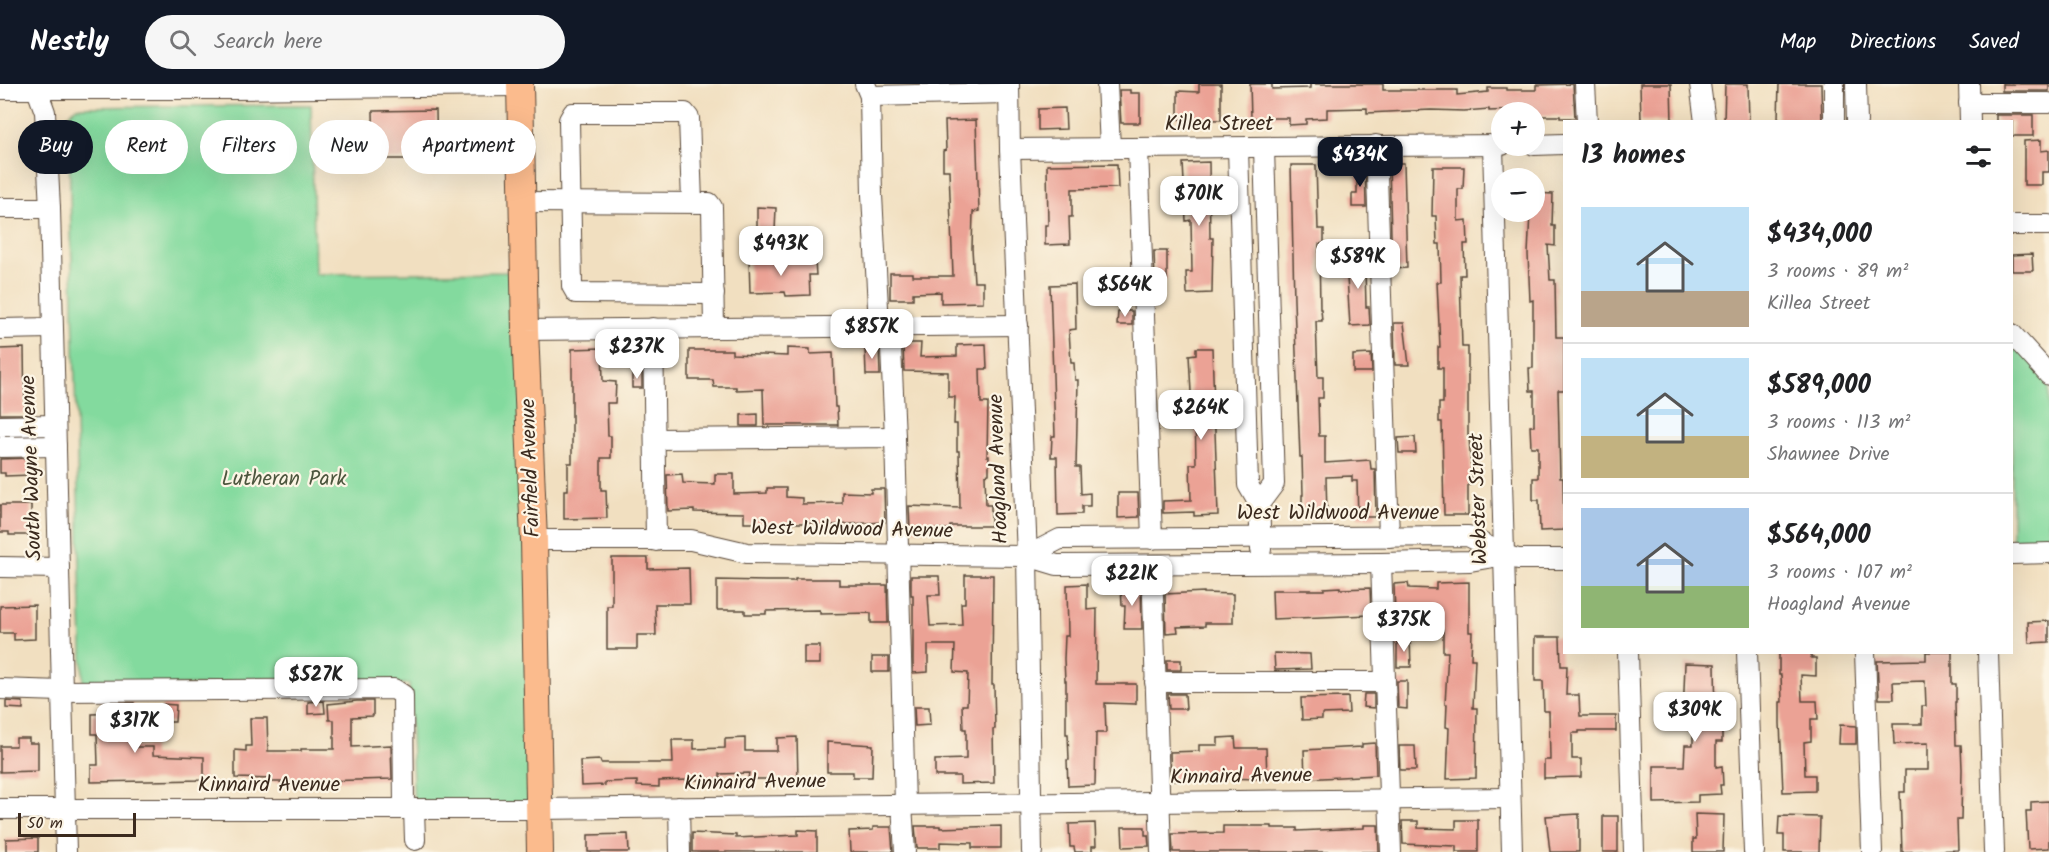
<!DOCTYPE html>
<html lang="en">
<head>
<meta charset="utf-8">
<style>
  :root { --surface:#fff; --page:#f6f6f6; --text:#202124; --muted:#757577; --line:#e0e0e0; --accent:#111827 }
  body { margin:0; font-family:Kalam,sans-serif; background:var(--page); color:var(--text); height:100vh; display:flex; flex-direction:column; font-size:22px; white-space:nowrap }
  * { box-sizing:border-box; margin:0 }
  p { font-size:20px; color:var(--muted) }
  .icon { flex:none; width:33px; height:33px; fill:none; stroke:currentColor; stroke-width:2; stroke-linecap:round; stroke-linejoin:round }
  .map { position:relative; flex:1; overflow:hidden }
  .panel { position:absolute; left:1563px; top:36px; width:450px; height:534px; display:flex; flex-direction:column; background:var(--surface); border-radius:0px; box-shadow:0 6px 24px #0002 }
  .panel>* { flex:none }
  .guide { position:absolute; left:18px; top:36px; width:570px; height:54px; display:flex; gap:12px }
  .controls { position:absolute; left:1491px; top:18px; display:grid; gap:12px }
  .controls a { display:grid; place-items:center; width:54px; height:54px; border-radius:50%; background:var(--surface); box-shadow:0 6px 24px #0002; font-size:30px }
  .scale { position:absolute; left:18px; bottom:15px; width:118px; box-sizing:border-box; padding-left:6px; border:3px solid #3b2a1e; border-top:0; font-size:16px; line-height:21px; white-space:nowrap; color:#3b2a1e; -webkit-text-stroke:4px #fcf5e5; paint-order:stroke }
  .price { position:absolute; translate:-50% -51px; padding:0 14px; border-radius:12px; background:#fff; color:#222; font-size:20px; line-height:39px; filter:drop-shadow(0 2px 3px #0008) }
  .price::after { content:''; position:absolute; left:50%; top:36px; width:18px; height:14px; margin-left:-9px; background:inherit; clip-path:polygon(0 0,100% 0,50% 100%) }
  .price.current { background:var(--accent); color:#fff }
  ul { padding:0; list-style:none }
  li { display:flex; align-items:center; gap:18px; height:150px; padding:0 18px }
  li+li { border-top:2px solid var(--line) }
  li span { display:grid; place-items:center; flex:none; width:168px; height:120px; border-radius:0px; color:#555 }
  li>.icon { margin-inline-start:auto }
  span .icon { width:72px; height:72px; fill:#fffc; stroke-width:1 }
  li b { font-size:26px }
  h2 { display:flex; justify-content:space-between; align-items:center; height:72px; padding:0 18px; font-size:26px }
  .chip { padding:0 21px; border-radius:27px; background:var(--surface); box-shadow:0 6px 24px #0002; font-size:21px; line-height:54px }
  .chip.current { background:var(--accent); color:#fff }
  header { display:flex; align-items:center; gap:36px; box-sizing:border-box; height:84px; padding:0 30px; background:var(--accent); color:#fff }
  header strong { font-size:28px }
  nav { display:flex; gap:33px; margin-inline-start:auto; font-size:21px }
  .search { width:420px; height:54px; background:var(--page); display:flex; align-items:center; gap:15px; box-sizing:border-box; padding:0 21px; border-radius:33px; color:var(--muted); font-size:22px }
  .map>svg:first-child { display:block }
  .green { fill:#83da9e; stroke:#5f825e; stroke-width:1.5 }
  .building { fill:#eba295 }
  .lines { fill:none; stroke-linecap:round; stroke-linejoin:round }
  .minor-casing { stroke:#564536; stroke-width:22 }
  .major-casing { stroke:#564536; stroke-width:28 }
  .minor { stroke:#fff; stroke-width:20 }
  .major { stroke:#fbbb8d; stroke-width:26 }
  .labels { text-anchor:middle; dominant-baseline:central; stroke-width:4.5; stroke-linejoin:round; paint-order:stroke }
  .street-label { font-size:21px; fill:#3b2a1e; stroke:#fcf5e5 }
  .park-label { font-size:21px; fill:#4d563e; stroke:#fcf5e5 }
</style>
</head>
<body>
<header>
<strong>Nestly</strong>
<div class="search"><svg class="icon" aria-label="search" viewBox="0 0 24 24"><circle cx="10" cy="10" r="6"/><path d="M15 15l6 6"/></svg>Search here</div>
<nav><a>Map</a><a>Directions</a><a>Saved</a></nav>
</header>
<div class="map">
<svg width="2049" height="768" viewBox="0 0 2049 768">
  <rect width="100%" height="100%" fill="#fcf5e5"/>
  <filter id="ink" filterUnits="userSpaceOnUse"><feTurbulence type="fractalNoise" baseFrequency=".0167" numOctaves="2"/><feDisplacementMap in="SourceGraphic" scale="12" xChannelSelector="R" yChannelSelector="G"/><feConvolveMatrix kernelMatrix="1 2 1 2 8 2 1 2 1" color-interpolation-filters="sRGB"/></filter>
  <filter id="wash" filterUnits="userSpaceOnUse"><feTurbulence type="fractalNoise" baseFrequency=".008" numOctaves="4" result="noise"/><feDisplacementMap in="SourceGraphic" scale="24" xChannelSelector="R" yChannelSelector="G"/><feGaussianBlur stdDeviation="1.35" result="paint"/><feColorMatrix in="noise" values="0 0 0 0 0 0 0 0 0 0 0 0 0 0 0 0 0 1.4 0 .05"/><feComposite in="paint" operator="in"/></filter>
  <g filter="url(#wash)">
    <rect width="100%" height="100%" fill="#f1dfc0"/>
    <!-- green -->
    <g class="green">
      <path d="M311 21 315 190 524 188 538 725H414L409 600 83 602 68 31 77 23Z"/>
      <path d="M2012 250 2049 294V461L2012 462Z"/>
    </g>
    <g id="blocks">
      <!-- building -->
      <g class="building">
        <path d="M1199 0H1221V36L1178 35V7L1199 8Z"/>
        <path d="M1250 0H1272V5L1310 4V0H1383V6H1457V11L1488 8V4H1506V6H1536V1L1573 0 1575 34H1560V32H1537L1536 28H1512V26L1489 27V25L1464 27 1431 26 1367 29V24L1327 25V34L1306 35V40L1289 41V34H1251Z"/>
        <path d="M1640 0H1671L1672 38 1641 37Z"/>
        <path d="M1725 0H1748L1749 38H1724Z"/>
        <path d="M1779 0H1821L1822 38 1778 35Z"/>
        <rect x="2002" y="0" width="47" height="7"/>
        <path d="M1119 6H1130V9H1140V39H1121Z"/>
        <path d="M1065 24 1066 45 1038 46V25Z"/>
        <path d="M436 26 437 75H374L373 27Z"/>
        <path d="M1996 31H2033V52H2012V38H1996Z"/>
        <path d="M976 36 979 127 973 128 972 164 974 198H983V218L941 219V208L913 209V215H890V189H913V192H953L949 86H943V67L946 66 945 37Z"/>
        <path d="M2041 56V67L2049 66V88H2042V101H2024V57Z"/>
        <path d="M1209 78 1210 154H1213L1212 209 1187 210 1186 188H1192L1191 136 1186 137 1183 79Z"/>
        <path d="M1357 79H1365L1366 123H1352V110H1357Z"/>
        <path d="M1389 79H1404L1407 184 1392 185Z"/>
        <path d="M1117 80 1118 104 1072 105V133H1069L1070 160 1045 161V141H1048L1047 81Z"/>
        <path d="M1291 81H1316L1318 145H1324V159L1319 160 1320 225H1321L1322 237H1316L1318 293H1323V314H1318L1319 352H1325V379L1370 376 1371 385H1375L1376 433H1358L1357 397H1352V392L1326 393 1327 431 1302 432V411H1303L1302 373H1300L1294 217Z"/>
        <path d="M1433 83H1464L1463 105H1458V137L1467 136 1468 160H1464L1465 191H1460L1462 263H1468V352H1469L1472 401H1468V431H1444L1442 338H1439V319H1443V284H1438V263H1440L1437 198H1441L1440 160H1437L1436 132H1432Z"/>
        <path d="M1534 109 1553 110 1552 142H1555V162L1548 161 1550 196H1555L1556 253H1564V306H1558L1560 394H1563L1564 446 1540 447 1539 416H1533V394H1538V363H1531L1530 342H1534V307H1530L1529 284H1533V216L1530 217 1528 170 1530 128H1534Z"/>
        <path d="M757 123 776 124 775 147H757Z"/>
        <path d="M1351 166H1367L1368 184H1365L1366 223H1369L1370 241 1350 242 1347 193H1351Z"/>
        <path d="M1154 167H1167V196L1155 197Z"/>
        <path d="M2032 170 2033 187H2012V171Z"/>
        <path d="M749 176H775V179L815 178 816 191H809L810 211 786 212 785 208 750 209Z"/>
        <path d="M1075 200 1076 245 1069 246 1071 279H1074L1075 296H1078L1076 383H1080L1081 410 1090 409V422H1082V430L1058 431 1057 373H1051L1052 352H1055L1050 201Z"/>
        <path d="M1118 227H1132V241H1117Z"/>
        <path d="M1394 239H1404L1409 281H1395Z"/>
        <path d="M903 259H921L920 273 957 272V261L986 260 987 285H980L981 319H988L987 372H989V390L985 391 986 421H991V442H950V445L910 446 909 422 960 424 959 367H957V340H954L955 313H948V288L904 287Z"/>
        <path d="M865 262H879L880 291H866Z"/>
        <path d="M24 264 25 330H0V265Z"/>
        <path d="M602 264 603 297 616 298 615 319H607L608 352H611V374H601V406H606L607 434 564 435V406H568V379H572V265Z"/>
        <path d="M787 264 810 265V270L833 269 835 323H837L838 341H764L763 305 736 306V303H714L713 296H689V266H732V270L787 272Z"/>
        <path d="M1196 264H1212L1218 431 1194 432V428L1163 429V417L1191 416 1190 380H1196L1195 327H1192L1189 271 1196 270Z"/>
        <path d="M1371 270 1372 288H1353V271Z"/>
        <rect x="632" y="289" width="10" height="15"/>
        <path d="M758 330V342H741V331Z"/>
        <path d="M1415 353 1416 369H1399L1398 354Z"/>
        <path d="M31 374V391L5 392V389H0V375Z"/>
        <path d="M682 390 683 399 715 400V390H734V410L767 409V404H786V413L802 414V420L842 419V408L871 409V405H884L885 438 817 442V439H744V429L694 428V426L668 427 667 391Z"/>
        <path d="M1118 409H1138L1139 433 1118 434Z"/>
        <path d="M0 421H31V451H9V448H0Z"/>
        <path d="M612 474H648V485L689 484 690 520H655L656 551H637V565H607V522H612Z"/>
        <path d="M965 491H993L992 601H994L995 645H993L994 699 960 700V692H935V676L966 675V645H963L962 621H967L968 589 954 588 955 561H928V588L913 589V511H911V492H939L940 511H928L930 542 962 541 961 519H965Z"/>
        <path d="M795 495H839V501H887L888 539H871V529L820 530V526L766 527V530H745V526H717V496L765 497H795Z"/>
        <path d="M1469 498V548H1472L1471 575H1475L1473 624H1477L1476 694 1447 695 1449 644 1446 643 1447 620H1445L1448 568H1443V545L1438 544 1439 529 1395 530 1394 500 1408 499 1409 504 1436 505V499Z"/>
        <path d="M1087 500V526L1097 525 1096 600H1136V620L1105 619 1106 649H1096L1095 701 1068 702 1067 676H1069L1068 650H1066V597H1065L1064 575 1065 552H1068L1067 501Z"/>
        <path d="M1121 503H1141L1142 545H1124L1125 522H1122Z"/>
        <path d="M1340 503V505L1370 504 1371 531 1273 535 1272 506H1324V504Z"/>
        <path d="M1204 508V509L1233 510V539H1205V542L1177 543 1178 548 1166 549 1165 510Z"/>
        <path d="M35 521V555L14 556V549H0V522Z"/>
        <path d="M2049 537V558L2029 559 2028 538Z"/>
        <path d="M1535 553H1560L1561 582H1567L1566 611H1579L1580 632H1616V647H1579V649H1572V675H1581V693L1544 694V676H1550L1549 627H1544L1543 597H1535Z"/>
        <path d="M1397 555H1410L1411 583H1397Z"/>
        <rect x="804" y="562" width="16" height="18"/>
        <path d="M1779 568H1811V574H1816V592L1801 591 1802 617H1817L1818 635H1811V657L1804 658 1805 691H1815V707L1783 708 1780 639V618H1782L1781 591H1779Z"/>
        <path d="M1926 568H1952V600H1956V618H1955L1956 661H1961L1962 685 1961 736H1957L1958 766 1902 768 1900 708H1905V686H1928V659L1894 660 1893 640H1922V622H1926L1925 597 1893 598 1894 615H1879L1877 577 1926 576Z"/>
        <path d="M1274 569 1310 570 1311 585 1275 586Z"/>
        <rect x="872" y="573" width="17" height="15"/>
        <rect x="1167" y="576" width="14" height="10"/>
        <path d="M1685 579 1715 580 1716 639H1722V658H1716V683L1722 682 1723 701H1720L1721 710 1698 711V718L1654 719V682H1684L1685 661H1693V634H1683Z"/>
        <path d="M1397 597H1407V625L1398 624Z"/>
        <path d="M1168 610H1185L1186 625H1169Z"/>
        <path d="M1364 610H1374V624L1363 623Z"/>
        <path d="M1348 613 1349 629 1322 630V635L1302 636 1301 614Z"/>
        <path d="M6 617 23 618V625L6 624Z"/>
        <path d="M324 617 325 629 308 630V618Z"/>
        <path d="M357 617H373V632L352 633V663L391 661 392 695 287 698H272V695L235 694V666L246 667V662H251L250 634H267L268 667H301V665H334V636H329L328 620Z"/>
        <path d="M117 619H134V663H153V671L204 673V696L91 698V681H98L97 650H92V630L118 629Z"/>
        <path d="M162 620 176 621 175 638H162Z"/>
        <path d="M914 623H929L930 641 915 642Z"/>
        <path d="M1840 641 1856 642V660H1839Z"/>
        <path d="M797 653 798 695H748L749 689 720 690V695L659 697V703L637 702V697L605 698V701L581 702 580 677 600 676 601 679H673L672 656H694V665L725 664V655L745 654V667H777V654Z"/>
        <path d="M1235 653 1236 664H1266L1267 695 1211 694V696L1171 697 1170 668 1199 667V661H1218V654Z"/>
        <path d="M16 654H29V659H38V687L0 688V662H16Z"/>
        <path d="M827 658 873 661 872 693H853V688H827Z"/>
        <path d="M1375 659 1376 691 1305 695 1304 666 1362 663V660Z"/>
        <path d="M1399 662H1415L1416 686H1400Z"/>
        <path d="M2049 717V764L2028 765 2026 727H2031V718Z"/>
        <path d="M1579 730V768H1550L1546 732Z"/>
        <path d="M1695 730 1724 731 1723 768H1693V755H1696Z"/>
        <rect x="1603" y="732" width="15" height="36"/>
        <path d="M1779 732 1820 733 1819 768H1784V751H1778Z"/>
        <path d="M1456 736H1478V768H1456V762L1403 760 1402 737H1418V744L1456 745Z"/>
        <path d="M1095 739 1096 762H1092V768H1075L1074 763H1070L1069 740Z"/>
        <path d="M1364 741H1378L1379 768H1173L1172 750 1223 749V742H1272V744H1297V747L1364 744Z"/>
        <path d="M915 742H940V744L1001 742V764H972V759L940 758V764H917Z"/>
        <path d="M873 743H891L893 768H850L849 747 873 746Z"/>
        <path d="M1122 743H1145V751H1148L1149 762 1123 763Z"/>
        <path d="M798 746 817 747V768H692V749L736 751V754L798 751Z"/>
        <path d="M628 750 629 768H588V751Z"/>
        <path d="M38 754V768H6V755Z"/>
      </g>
    </g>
  </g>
  <g filter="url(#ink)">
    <use href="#blocks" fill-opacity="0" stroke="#564536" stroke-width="1.5"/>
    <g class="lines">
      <!-- minor casing -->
      <g class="minor-casing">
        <g id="minor">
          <path d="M35 0 45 28 50 124 66 768"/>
          <path d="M865 0 870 12 872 111 879 242"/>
          <path d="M1009 0 1010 65 1027 472 1032 768"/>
          <path d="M1107 0 1110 64"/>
          <path d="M1585 0 1587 38"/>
          <path d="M1700 0 1705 38"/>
          <path d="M1834 0V38"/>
          <path d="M1856 0 1857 38"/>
          <path d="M1969 0 1970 38"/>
          <path d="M0 5H232L520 2"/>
          <path d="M870 12 1009 9"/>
          <path d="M1969 19H2049"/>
          <path d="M1376 61 1389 453"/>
          <path d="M1493 61 1512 768"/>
          <path d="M1534 61 1564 60"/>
          <path d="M1138 64 1152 455"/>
          <path d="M1238 64 1248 401 1259 420 1261 466"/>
          <path d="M1010 65 1502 61"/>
          <path d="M522 118 709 119 712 123 714 244"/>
          <path d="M692 118 689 34 685 29H573L569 36 572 202 576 209 714 210"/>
          <path d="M0 124H50"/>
          <path d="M2012 141H2049"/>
          <path d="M890 242 895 353"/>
          <path d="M653 244 656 457"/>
          <path d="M0 245 52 244"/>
          <path d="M525 246 1018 241"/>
          <path d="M2012 250 2049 291"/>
          <path d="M0 342 55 341"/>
          <path d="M655 355 895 353 905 721"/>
          <path d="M0 363 56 362"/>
          <path d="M1259 420 1274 400 1264 64"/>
          <path d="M534 456H691L747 469 1027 472 1057 481 1381 479 1470 477 1505 471"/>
          <path d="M2012 470 2049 469"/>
          <path d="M1027 472 1060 455 1468 452 1505 471 1518 475H1564"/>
          <path d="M1381 479 1391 768"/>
          <path d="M1152 481 1161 768"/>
          <path d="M0 483 59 484"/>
          <path d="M1628 568 1634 768"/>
          <path d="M1747 568 1754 768"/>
          <path d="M1865 568 1872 768"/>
          <path d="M1988 568 1994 768"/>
          <path d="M1155 598H1385"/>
          <path d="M0 605 61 607 394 605 403 611 404 725"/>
          <path d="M902 721 905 768"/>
          <path d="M679 723 680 768"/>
          <path d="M0 725H538L1510 714"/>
          <path d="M414 725 415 756"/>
        </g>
      </g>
      <!-- major casing -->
      <g class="major-casing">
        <path id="major" d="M520 0 525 246 534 456 540 768"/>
      </g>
      <!-- minor -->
      <use href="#minor" class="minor"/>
      <!-- major -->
      <use href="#major" class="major"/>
    </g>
  </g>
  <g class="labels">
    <!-- street labels -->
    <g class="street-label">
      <text x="1219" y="40">Killea Street</text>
      <text transform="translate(32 384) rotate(-92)">South Wayne Avenue</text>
      <text transform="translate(531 384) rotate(-92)">Fairfield Avenue</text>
      <text transform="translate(999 385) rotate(-92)">Hoagland Avenue</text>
      <text transform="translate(1479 415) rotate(-92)">Webster Street</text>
      <text x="1338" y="429">West Wildwood Avenue</text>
      <text transform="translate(852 446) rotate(1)">West Wildwood Avenue</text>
      <text transform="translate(1241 693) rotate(-1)">Kinnaird Avenue</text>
      <text transform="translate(755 699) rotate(-1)">Kinnaird Avenue</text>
      <text x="269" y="701">Kinnaird Avenue</text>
    </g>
    <!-- park labels -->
    <g class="park-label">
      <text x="284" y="395">Lutheran Park</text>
    </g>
  </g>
</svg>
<div class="controls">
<a>+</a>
<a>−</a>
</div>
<div class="scale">50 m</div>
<b class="price current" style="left:1360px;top:104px">$434K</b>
<b class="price" style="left:1199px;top:143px">$701K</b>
<b class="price" style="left:781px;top:193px">$493K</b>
<b class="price" style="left:1358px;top:206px">$589K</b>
<b class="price" style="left:1125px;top:234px">$564K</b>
<b class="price" style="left:872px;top:276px">$857K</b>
<b class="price" style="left:637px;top:296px">$237K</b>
<b class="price" style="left:1201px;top:357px">$264K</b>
<b class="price" style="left:1132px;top:523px">$221K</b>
<b class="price" style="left:1404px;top:569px">$375K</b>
<b class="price" style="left:316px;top:624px">$527K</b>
<b class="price" style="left:1695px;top:659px">$309K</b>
<b class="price" style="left:135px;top:670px">$317K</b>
<div class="guide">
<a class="chip current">Buy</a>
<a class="chip">Rent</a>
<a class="chip">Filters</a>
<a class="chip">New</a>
<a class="chip">Apartment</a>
</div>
<section class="panel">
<h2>13 homes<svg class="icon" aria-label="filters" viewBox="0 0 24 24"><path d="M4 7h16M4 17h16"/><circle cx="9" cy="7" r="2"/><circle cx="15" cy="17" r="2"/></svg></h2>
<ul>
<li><span style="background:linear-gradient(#bfe0f5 70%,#b9a48a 0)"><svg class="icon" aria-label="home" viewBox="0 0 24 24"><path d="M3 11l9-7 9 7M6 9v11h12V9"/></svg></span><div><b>$434,000</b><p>3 rooms · 89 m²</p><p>Killea Street</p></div></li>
<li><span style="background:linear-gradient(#bfe0f5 65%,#c2b280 0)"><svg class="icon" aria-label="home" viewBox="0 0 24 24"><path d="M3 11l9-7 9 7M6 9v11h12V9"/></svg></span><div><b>$589,000</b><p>3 rooms · 113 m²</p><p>Shawnee Drive</p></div></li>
<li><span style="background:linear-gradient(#a9c7e8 65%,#8fb573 0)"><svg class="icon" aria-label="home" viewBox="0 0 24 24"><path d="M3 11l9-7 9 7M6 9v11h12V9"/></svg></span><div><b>$564,000</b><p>3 rooms · 107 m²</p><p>Hoagland Avenue</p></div></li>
</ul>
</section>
</div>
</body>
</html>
